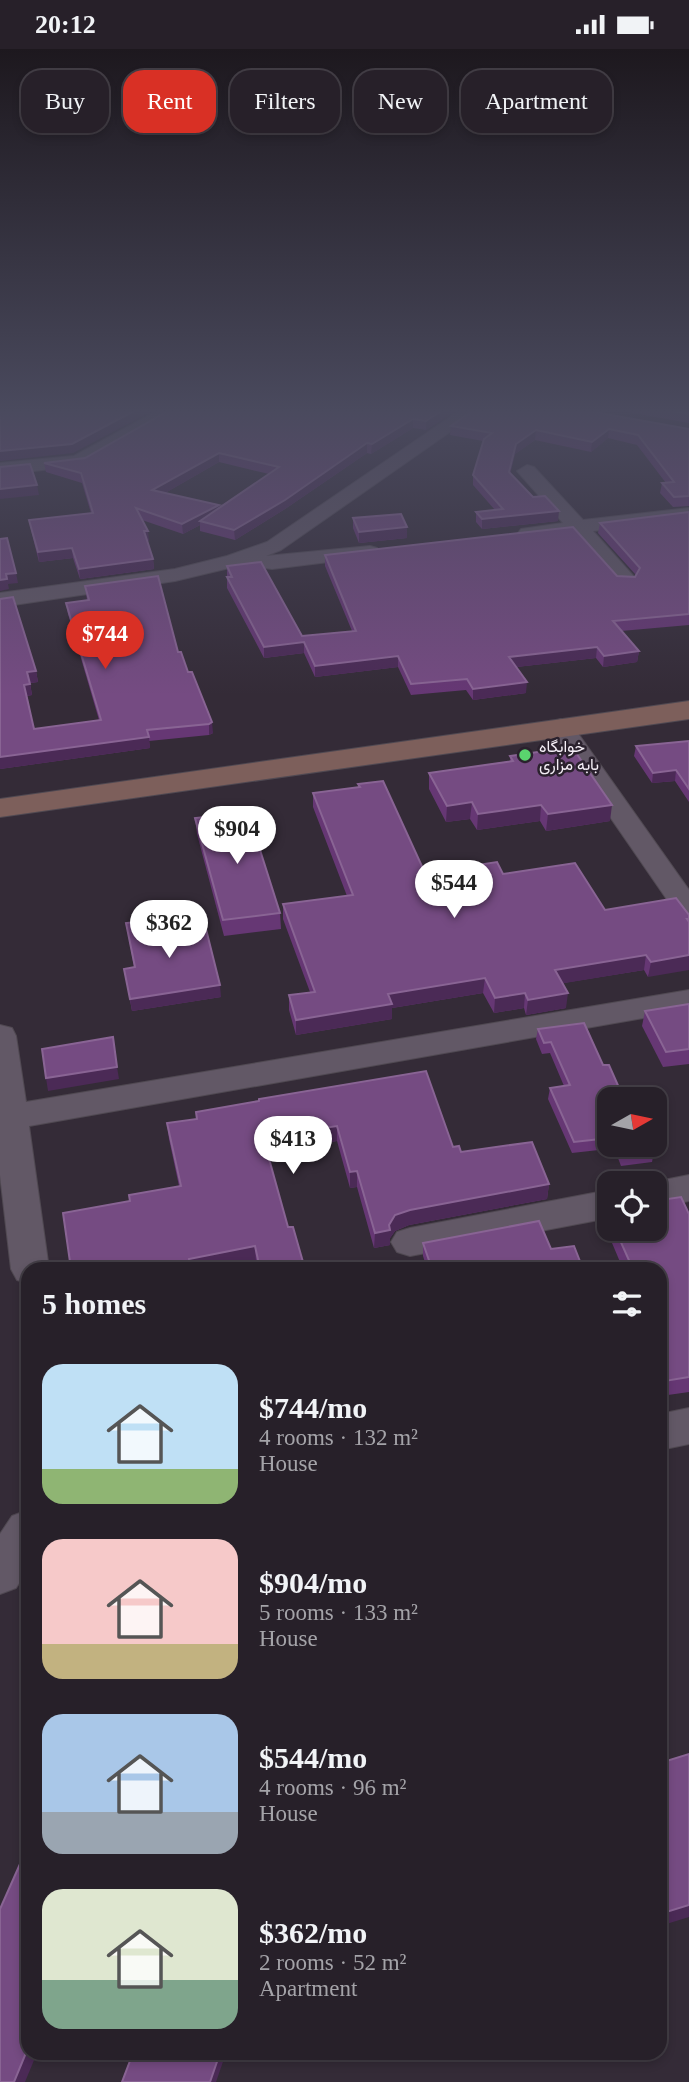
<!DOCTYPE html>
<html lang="en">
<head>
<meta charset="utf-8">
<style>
  :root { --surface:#272029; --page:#332d35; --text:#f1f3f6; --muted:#a4a3a8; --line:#433e46; --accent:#d93025 }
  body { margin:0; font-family:"Times New Roman",Vazirmatn,serif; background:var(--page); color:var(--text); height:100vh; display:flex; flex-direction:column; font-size:26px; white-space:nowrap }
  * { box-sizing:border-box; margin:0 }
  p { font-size:23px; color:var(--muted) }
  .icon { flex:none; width:38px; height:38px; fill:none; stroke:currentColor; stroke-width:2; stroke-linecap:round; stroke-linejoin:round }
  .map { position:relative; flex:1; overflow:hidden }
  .sheet { position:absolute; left:21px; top:1213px; width:646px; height:798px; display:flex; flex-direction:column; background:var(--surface); border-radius:21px; box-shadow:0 4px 10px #0003,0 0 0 2px var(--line) }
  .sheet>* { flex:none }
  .guide { position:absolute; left:21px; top:21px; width:648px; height:63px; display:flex; gap:14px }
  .needle { width:46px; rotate:81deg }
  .buttons { position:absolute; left:597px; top:1038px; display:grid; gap:14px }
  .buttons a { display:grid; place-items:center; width:70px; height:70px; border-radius:14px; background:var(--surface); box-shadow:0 4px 10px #0003,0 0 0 2px var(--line); font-size:35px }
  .price { position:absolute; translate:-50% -60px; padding:0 16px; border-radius:24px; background:#fff; color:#222; font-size:23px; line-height:46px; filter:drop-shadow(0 2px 4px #0008) }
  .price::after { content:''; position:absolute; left:50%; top:42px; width:21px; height:16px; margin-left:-10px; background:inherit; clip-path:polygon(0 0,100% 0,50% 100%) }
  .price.current { background:var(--accent); color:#fff }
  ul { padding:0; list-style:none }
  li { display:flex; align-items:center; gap:21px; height:175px; padding:0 21px }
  li span { display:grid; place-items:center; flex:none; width:196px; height:140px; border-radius:21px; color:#555 }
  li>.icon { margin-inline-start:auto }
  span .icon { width:84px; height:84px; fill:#fffc; stroke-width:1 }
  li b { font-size:30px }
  h2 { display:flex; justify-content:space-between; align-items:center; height:84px; padding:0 21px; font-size:30px }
  .chip { padding:0 24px; border-radius:21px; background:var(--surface); box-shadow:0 4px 10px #0003,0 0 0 2px var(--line); font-size:24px; line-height:63px }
  .chip.current { background:var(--accent); color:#fff }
  .status { display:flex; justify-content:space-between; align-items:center; height:49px; padding:0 35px; background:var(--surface); direction:ltr }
  .status svg { height:19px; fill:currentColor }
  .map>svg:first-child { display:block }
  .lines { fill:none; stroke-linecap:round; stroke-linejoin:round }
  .minor-casing { stroke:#504952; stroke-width:2 }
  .secondary-casing { stroke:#504952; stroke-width:2 }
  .minor { fill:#625866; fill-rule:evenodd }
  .secondary { fill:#7d5f5b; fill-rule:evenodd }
  .wall { fill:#663774; fill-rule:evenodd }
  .shaded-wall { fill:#4b2a56 }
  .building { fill:#754b82; stroke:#896494; stroke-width:2 }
  .poi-dot { fill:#5ad56e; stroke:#2a212d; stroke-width:2.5 }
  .labels { text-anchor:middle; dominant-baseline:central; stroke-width:5; stroke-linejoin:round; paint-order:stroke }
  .far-poi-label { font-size:16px; fill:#f5eff7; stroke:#2a212d; text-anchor:start }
</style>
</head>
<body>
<div class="status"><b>20:12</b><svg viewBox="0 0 49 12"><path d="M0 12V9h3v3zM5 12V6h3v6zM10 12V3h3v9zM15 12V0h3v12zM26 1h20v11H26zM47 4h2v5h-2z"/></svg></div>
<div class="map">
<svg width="689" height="2033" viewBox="0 0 689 2033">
  <rect width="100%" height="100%" fill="#342b37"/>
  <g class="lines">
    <!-- minor casing -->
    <g class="minor-casing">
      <g id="minor">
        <path d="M157 362H179L85 416 0 426V414L74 407Z"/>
        <path d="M459 362H480L281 501 266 507 370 497 377 499 381 503 377 507 272 520 242 516 175 532 0 558V544L175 520 227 507 267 493Z"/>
        <path d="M527 416 534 418 583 471 689 459V471L593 482 637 531 634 536H618L573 485 528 490 521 488 518 484 521 480 563 474 517 422Z"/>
        <path d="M561 670 570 673 689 841V871L679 868 548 678 552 673Z"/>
        <path d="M689 941V961L29 1077 49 1220H28V1234L17 1231 11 1220 0 1126V976L12 979 16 987 26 1053Z"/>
        <path d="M689 1126V1152L654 1159V1134H649Z"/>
        <path d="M609 1141V1169L410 1207 397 1203 391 1193 397 1183 410 1179Z"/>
        <path d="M689 1359V1395L660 1401V1365Z"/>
        <path d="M28 1461V1520L16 1539 0 1545V1485L12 1467Z"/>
      </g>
    </g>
    <!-- secondary casing -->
    <g class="secondary-casing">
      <path id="secondary" d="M689 652V670L0 768V750Z"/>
    </g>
    <!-- minor -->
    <use href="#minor" class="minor"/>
    <!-- secondary -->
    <use href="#secondary" class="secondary"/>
  </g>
  <!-- wall -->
  <g class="wall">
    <path d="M168 362H455L426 381 413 379 371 405 367 404 285 460 235 491 200 482V476L183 485 142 471 149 492H147L153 510 154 520 80 530 73 509 39 513 31 481 29 471 91 464 82 434 46 423 44 414 85 409ZM219 413 269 425 219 458V456L165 444Z"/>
    <path d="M622 362H689V374Z"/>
    <path d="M451 377 689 380V457L673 458 660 444 662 434H666L637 396 608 389 591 403 535 391 515 405 510 425 533 448 558 472 482 480 476 473V463L495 461 473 436V426L483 392 450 386Z"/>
    <path d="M689 463V576L621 582 639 602 637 613 603 618 596 609 516 618 526 644 473 651 466 641 411 646 398 618 315 628 304 604 264 609 227 539V517L302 587 352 582 325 517V506L635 528 636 526 598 484 600 474Z"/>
    <path d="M353 469 407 478V489L359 494 353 479Z"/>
    <path d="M85 537 178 603 188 623 213 684 209 686 149 692 150 699 0 720V550L36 622 38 633 30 634 32 646 27 647 34 680 99 671 68 565 66 554 87 551Z"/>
    <path d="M689 692V753L675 732 652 734 634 707 636 697Z"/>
    <path d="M510 707 610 772 546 782 540 772 477 781 470 770 446 773 429 740V724L510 712Z"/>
    <path d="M358 735 425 824 503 825 605 861 676 849 648 928 644 921 563 934 566 959 526 966 524 959 494 964 483 944 392 959V970L296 986 289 961V946L310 943 283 870V855L347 847 313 758V744L358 738Z"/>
    <path d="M195 769 280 864 281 880 224 887 197 785Z"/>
    <path d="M126 874 155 883 221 948 132 962 124 920 134 918Z"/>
    <path d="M689 955V1015L663 1018 642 977 645 962Z"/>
    <path d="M538 980 609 1050V1096H651L654 1102 652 1113 621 1117 618 1109 612 1110 608 1100 572 1104 548 1050 550 1039 564 1037 550 1004 542 1005 536 990Z"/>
    <path d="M259 1052 453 1098 461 1103 549 1135 547 1150 409 1176 395 1182 390 1189V1196L374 1199 357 1138 350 1139 337 1092 267 1103 288 1178 305 1220H257L256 1213 130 1152 179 1137 169 1090 167 1074 196 1070V1063Z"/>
    <path d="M606 1160H609V1180H654L689 1165V1343L661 1347 660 1343V1220H623L604 1175Z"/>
    <path d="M423 1194 551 1200 583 1220H427L423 1207Z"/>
  </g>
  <!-- shaded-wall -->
  <g class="shaded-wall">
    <path d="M134 362H152L73 404 0 412V402Z"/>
    <path d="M441 362H455L426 381V372Z"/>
    <path d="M413 370V379L371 405 372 395Z"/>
    <path d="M609 380 608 389 591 403 592 393Z"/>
    <path d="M536 381 535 391 515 405 508 433 509 423 516 395Z"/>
    <path d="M367 394V404L285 460 235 491 234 481Z"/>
    <path d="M219 404V413L153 451 152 441Z"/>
    <path d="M37 436 39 446 0 450V440Z"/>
    <path d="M219 456 220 466 200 472V476L183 485 182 475Z"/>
    <path d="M559 462 558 472 482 480V470Z"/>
    <path d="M407 478V489L359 494V483Z"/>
    <path d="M144 482H148L149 492H144Z"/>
    <path d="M72 499 73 509 39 513 38 503Z"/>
    <path d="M153 510 154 520 80 530 79 520Z"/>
    <path d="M16 524 18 534 8 535 9 540 0 542V531L6 525Z"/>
    <path d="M304 593V604L264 609V598Z"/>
    <path d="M597 598 596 609 508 619 509 608Z"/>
    <path d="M639 602 637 613 603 618 604 607Z"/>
    <path d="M398 607V618L315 628V617Z"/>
    <path d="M36 622 38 633 29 634 27 623Z"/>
    <path d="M527 633 526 644 473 651V640Z"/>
    <path d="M30 635 32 646 26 647 24 636Z"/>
    <path d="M212 673 213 684 209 686V675Z"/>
    <path d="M149 688 150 699 0 720V708Z"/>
    <path d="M676 721 675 732 652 734 653 724Z"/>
    <path d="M472 753 470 770 446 773 447 757Z"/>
    <path d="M541 756 540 772 477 781 478 765Z"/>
    <path d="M612 756 610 772 546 782 548 765Z"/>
    <path d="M646 906 644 921 553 936 555 921Z"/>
    <path d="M689 906V921L648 928 651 913Z"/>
    <path d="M485 929 483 944 392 959V970L296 986V971L388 945Z"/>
    <path d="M220 936 221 948 132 962 130 950Z"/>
    <path d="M525 944 524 959 494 964 495 949Z"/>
    <path d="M568 944 566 959 526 966 528 951Z"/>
    <path d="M117 1018 119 1030 48 1042 46 1029Z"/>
    <path d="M337 1077V1092L264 1103 263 1088Z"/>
    <path d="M620 1098 618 1109 612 1110 614 1099Z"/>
    <path d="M357 1122V1138L350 1139V1123Z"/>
    <path d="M549 1135 547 1150 409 1176 395 1182 390 1189V1196L374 1199 375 1184 395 1166 410 1161Z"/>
    <path d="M255 1197 256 1213 219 1220H190L189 1210Z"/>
    <path d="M689 1856V1868L660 1877V1865Z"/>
    <path d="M28 1999V2004H37L25 2033H14Z"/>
    <path d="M220 2004H226L216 2033H210Z"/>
  </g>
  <!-- building -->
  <g class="building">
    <path d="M0 362H134L72 395 0 402Z"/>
    <path d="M168 362H441L426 372 413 370 372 395 367 394 285 451 234 481 200 472 279 418 219 404 152 441 219 456 182 475 136 459 148 482H144L153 510 79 520 72 499 38 503 29 471 93 464 81 424 44 414 85 409Z"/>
    <path d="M472 362H589L689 380V447L674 448 662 434 674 433 638 386 609 380 592 393 536 381 516 395 509 423 533 448 545 447 559 462 482 470 476 463 503 460 473 426 484 390 492 384 451 377Z"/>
    <path d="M673 362H689V365Z"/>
    <path d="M30 415 37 436 0 440V418Z"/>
    <path d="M689 463V565L613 572 639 602 604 607 597 598 509 608 527 633 473 640 467 630 411 635 398 607 315 617 304 593 264 598 227 528H232L227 517 261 513 302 587 356 582 325 506 573 478 617 527 635 528 640 519 600 474Z"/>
    <path d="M401 465 407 478 359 483 353 469Z"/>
    <path d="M7 489 16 524 6 525 7 530 0 531V490Z"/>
    <path d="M158 527 178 603H181L188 623H192L212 673 209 675 147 681 149 688 0 708V550L13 548 36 622 27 623 30 635 24 636 34 680 101 671 66 554 89 551 85 537Z"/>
    <path d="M689 692V740L676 721 653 724 636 697Z"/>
    <path d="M572 698 612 756 548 765 541 756 478 765 472 753 447 757 429 724 513 712 510 707Z"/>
    <path d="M383 732 425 824 497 813 503 825 575 814 605 861 676 849 689 866V870H687L689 873V906L651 913 646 906 555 921 568 944 528 951 525 944 495 949 485 929 388 945 392 955 296 971 289 946 315 943 283 855 353 846 313 744 360 738 358 735Z"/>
    <path d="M248 763 280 864 223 871 195 769Z"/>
    <path d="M152 871 155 883 205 876 220 936 130 950 124 920 135 918 126 874Z"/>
    <path d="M689 955V1000L666 1003 645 962Z"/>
    <path d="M584 974 603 1016H609L624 1050H609V1089L574 1093 550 1039 570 1036 551 993 544 994 538 980Z"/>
    <path d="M113 988 117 1018 46 1029 42 1000Z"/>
    <path d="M426 1022 453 1098 459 1097 461 1103 532 1093 549 1135 410 1161 395 1166 389 1176 390 1181 375 1184 357 1122 350 1123 337 1077 263 1088 288 1178H293L305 1220H260L255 1197 189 1210 191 1220H71L63 1164 130 1152 129 1146 181 1137 167 1074 197 1070 196 1063 259 1052V1050Z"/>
    <path d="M612 1096H651L654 1102 623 1106 620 1098 614 1099Z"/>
    <path d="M681 1148 689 1165V1328L665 1332 661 1321 660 1322V1220H623L632 1218 615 1180H654V1152Z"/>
    <path d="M539 1172 551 1200 574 1197 583 1220H432L423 1194Z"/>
    <path d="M689 1705V1856L660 1865V1714Z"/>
    <path d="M28 1797V1999L14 2033H0V1860Z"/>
    <path d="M133 2004H220L210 2033H122Z"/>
  </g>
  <!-- sky -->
  <linearGradient id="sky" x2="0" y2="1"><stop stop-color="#1d181e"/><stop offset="0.56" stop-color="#4a4a5e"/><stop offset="1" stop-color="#4a4a5e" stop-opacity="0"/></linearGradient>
  <rect width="689" height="646" fill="url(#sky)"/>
  <!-- markers -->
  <circle class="poi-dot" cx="525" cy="706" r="7"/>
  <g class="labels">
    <!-- far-poi labels -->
    <g class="far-poi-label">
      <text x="539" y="697">خوابگاه<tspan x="539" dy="18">بابه مزاری</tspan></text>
    </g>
  </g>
</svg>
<div class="buttons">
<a><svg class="needle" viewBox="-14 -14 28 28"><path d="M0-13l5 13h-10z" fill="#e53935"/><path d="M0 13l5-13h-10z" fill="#a4a3a8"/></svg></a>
<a><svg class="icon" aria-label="locate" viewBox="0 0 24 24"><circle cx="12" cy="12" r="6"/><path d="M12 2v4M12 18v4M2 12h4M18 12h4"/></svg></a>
</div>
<b class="price current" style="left:105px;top:622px">$744</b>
<b class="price" style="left:237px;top:817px">$904</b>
<b class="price" style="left:454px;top:871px">$544</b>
<b class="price" style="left:169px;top:911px">$362</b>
<b class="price" style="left:293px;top:1127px">$413</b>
<div class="guide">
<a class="chip">Buy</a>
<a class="chip current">Rent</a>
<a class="chip">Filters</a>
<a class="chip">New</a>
<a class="chip">Apartment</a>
</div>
<section class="sheet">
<h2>5 homes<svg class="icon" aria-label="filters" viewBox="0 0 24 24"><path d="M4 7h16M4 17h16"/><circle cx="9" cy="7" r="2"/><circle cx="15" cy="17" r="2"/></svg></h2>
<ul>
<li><span style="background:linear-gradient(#bfe0f5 75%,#8fb573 0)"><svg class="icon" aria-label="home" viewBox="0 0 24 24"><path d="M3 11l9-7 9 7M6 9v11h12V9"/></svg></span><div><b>$744/mo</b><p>4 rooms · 132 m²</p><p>House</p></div></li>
<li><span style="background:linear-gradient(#f6c9c9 75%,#c2b280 0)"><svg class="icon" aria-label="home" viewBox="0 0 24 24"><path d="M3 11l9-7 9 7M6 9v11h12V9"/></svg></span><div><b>$904/mo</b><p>5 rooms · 133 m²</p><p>House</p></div></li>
<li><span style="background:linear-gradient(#a9c7e8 70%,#9aa5b1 0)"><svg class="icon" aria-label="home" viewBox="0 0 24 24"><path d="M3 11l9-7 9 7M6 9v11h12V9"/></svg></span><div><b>$544/mo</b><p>4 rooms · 96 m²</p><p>House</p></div></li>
<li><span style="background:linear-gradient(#dfe7d0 65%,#7fa58c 0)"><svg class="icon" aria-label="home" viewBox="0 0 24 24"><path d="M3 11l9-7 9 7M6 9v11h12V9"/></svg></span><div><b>$362/mo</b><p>2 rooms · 52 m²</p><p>Apartment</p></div></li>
</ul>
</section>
</div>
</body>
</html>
